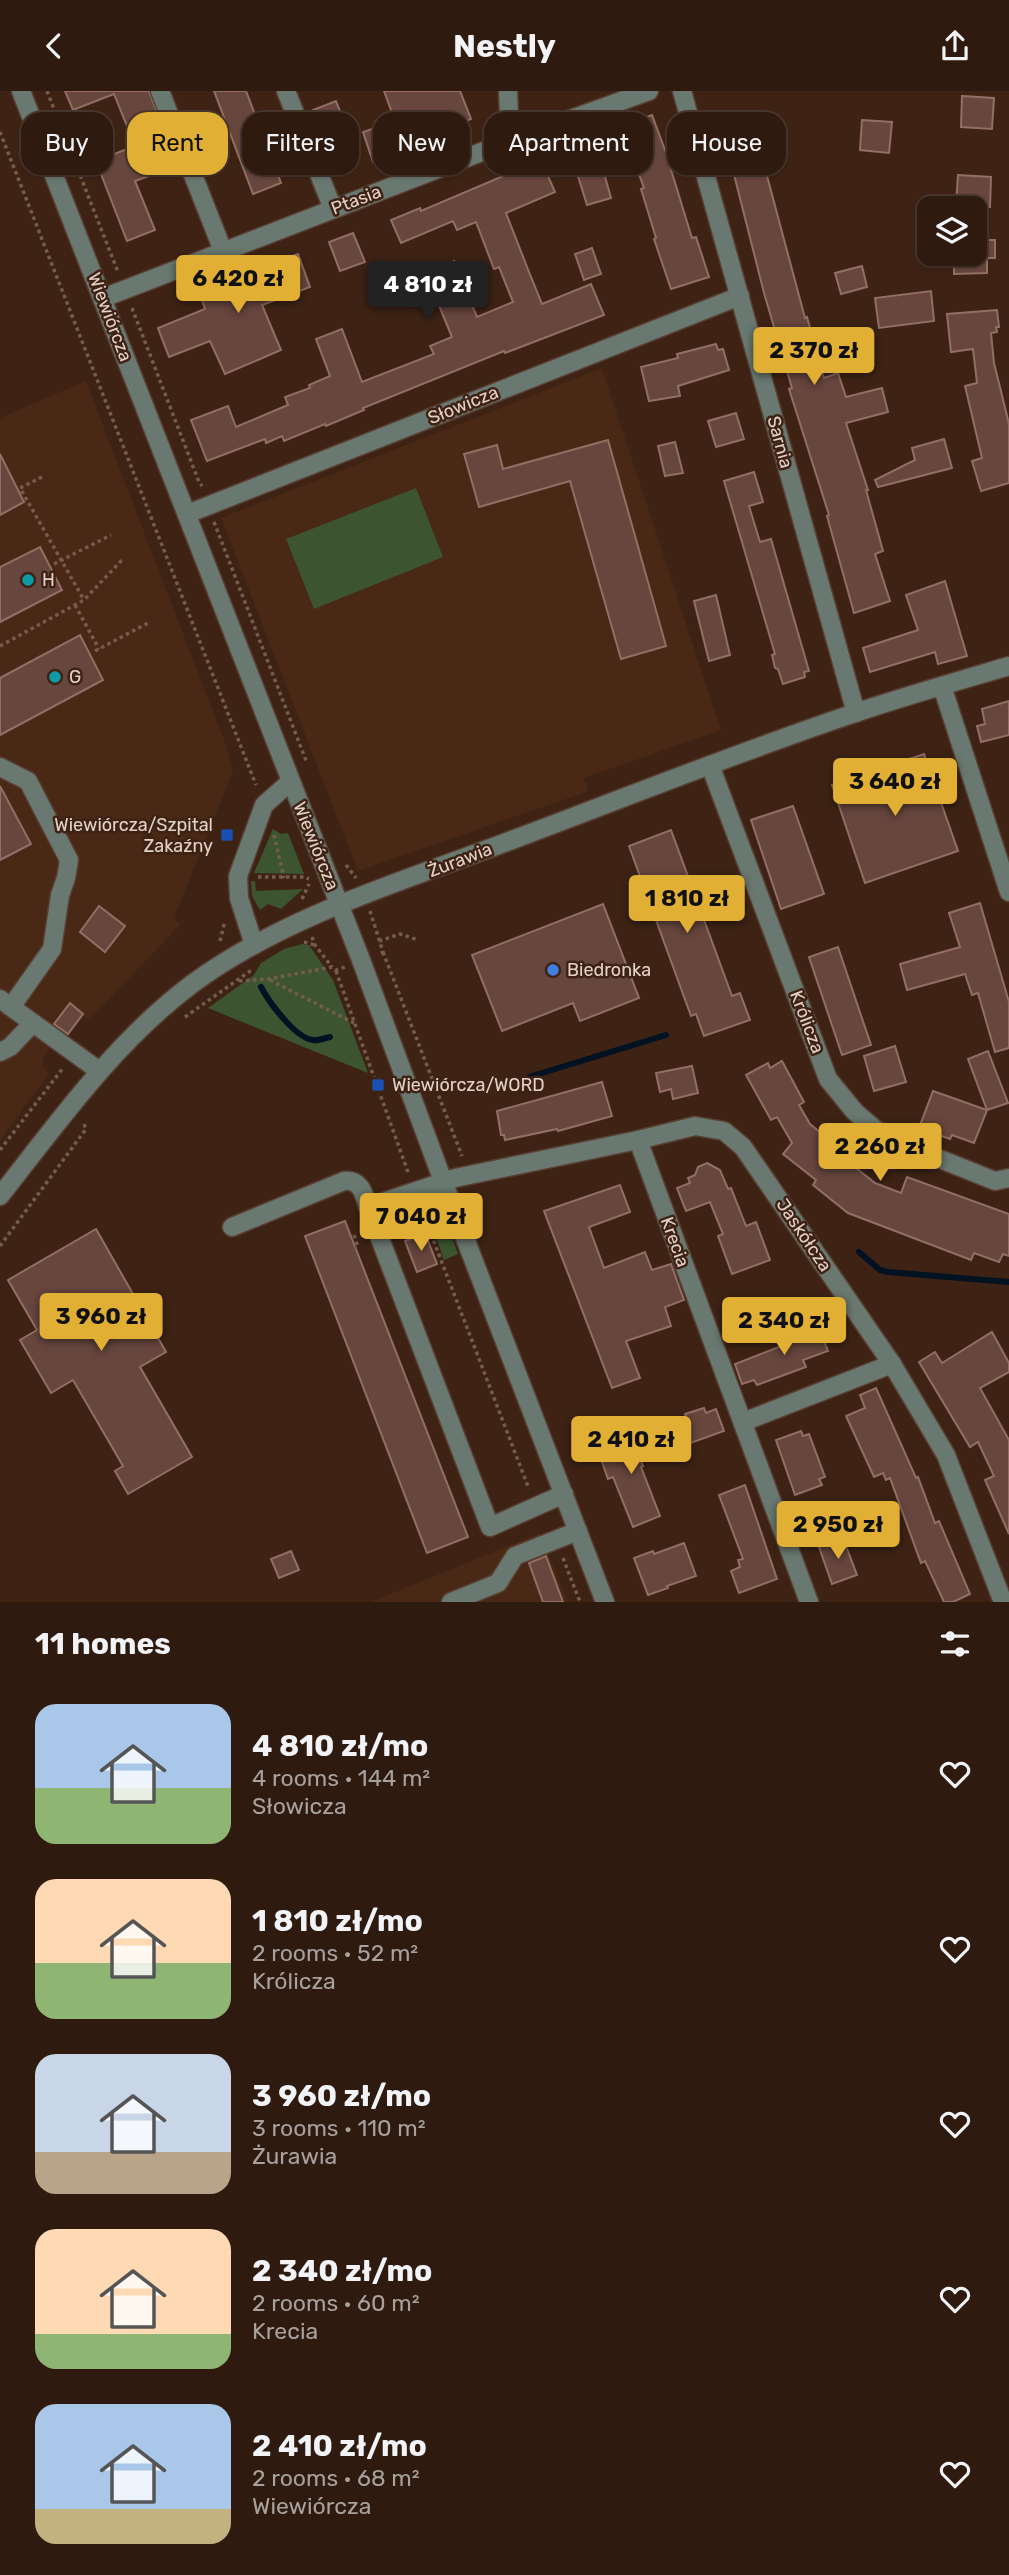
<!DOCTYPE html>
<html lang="en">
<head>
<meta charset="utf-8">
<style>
  :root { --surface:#2e1a0f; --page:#362318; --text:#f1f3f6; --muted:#a7a19e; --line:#49382f; --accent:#e1af34 }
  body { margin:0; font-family:Rubik,sans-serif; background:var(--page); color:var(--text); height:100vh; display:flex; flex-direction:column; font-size:26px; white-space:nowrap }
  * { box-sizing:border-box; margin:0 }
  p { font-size:23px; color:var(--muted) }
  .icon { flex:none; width:38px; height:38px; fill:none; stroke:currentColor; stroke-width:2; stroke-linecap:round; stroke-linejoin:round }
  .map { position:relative; height:1511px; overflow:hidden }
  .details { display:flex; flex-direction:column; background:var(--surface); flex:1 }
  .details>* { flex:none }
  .banner { position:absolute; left:21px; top:21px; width:968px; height:63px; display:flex; gap:14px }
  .fabs { position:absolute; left:917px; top:105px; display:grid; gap:14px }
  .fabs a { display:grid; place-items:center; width:70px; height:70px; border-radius:14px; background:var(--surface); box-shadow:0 2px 5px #0004,0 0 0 2px var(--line); font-size:35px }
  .price { position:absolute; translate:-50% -60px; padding:0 16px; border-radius:7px; background:var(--accent); color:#111; font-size:23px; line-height:46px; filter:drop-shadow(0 2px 4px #0008) }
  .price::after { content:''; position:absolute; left:50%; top:42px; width:21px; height:16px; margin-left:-10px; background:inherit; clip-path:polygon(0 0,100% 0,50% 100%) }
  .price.active { background:#222; color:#fff }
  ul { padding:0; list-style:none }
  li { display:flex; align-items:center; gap:21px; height:175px; padding:0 35px }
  li span { display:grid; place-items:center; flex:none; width:196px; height:140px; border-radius:21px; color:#555 }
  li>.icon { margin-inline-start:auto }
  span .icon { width:84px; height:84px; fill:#fffc; stroke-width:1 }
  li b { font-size:30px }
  h2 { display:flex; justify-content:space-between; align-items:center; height:84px; padding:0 35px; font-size:30px }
  .pill { padding:0 24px; border-radius:21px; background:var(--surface); box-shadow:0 2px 5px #0004,0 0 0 2px var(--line); font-size:24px; line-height:63px }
  .pill.active { background:var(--accent); color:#111 }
  header { display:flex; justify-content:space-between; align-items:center; height:91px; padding:0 35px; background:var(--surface); font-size:32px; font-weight:700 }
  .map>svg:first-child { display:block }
  .built { fill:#492815 }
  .green { fill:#3c5530 }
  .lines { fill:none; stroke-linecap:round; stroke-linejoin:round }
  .stream { stroke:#011222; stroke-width:6 }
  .building { fill:#67463e; stroke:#936e66; stroke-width:2 }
  .minor-casing { stroke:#583f31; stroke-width:21 }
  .path { stroke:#745c4e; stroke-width:3.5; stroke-dasharray:3.5 3.5; stroke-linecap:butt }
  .minor { stroke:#697870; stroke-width:18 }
  .culture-dot { fill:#0f9aa8; stroke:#3e2314; stroke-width:2.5 }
  .transit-dot { fill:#1a4fb4; stroke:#3e2314; stroke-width:2.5 }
  .shop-dot { fill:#3f7fe0; stroke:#3e2314; stroke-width:2.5 }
  .labels { text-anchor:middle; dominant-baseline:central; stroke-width:5; stroke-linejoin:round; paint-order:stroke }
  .street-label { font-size:18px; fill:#e3d1c7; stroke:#3e2314 }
  .poi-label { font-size:18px; fill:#e3d1c7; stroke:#3e2314; text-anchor:start }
</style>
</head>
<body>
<header><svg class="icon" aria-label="back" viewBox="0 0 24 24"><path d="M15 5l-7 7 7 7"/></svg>Nestly<svg class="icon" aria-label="share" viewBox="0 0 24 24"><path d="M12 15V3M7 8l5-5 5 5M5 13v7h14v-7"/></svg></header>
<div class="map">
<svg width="1009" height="1511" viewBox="0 0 1009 1511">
  <rect width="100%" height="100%" fill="#3e2314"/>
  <!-- built -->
  <g class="built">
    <path d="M602 277 721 639 584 687 589 700 358 780 221 427Z"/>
    <path d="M86 290 226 654 233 680 174 827 180 834 89 929 82 924 66 945 55 948 43 967V975L49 983 0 1049V327Z"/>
    <path d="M540 1442 568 1511H371Z"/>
  </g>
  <!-- green -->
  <g class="green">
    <path d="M416 397 443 466 314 518 286 448Z"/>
    <path d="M273 738 281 743 288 742 304 783 254 782Z"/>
    <path d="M251 790H255L256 800 303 798 281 818 268 813 260 819 252 805Z"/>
    <path d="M302 853 309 854 333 889 368 982 208 917 254 884 261 872 284 858Z"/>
    <path d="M423 1109 433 1110 442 1119 458 1163 444 1169Z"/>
  </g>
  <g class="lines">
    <!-- stream -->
    <g class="stream">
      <path d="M261 896C269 911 295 947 313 949 318 950 325 947 330 946"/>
      <path d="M529 986 666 944"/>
      <path d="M859 1161 880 1179 888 1181 1009 1191"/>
    </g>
  </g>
  <!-- building -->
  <g class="building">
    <path d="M65 0H149L177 75 135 90 155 139 127 150 96 70 135 55 114 3 73 19Z"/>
    <path d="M214 0H246L281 92 253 103Z"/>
    <path d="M384 0H460L471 28 401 57 402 61 373 71 363 41 395 30Z"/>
    <path d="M962 5 994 7 992 38 961 36Z"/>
    <path d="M336 10 343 28 320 37 313 19Z"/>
    <path d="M652 24 665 59 692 147 696 146 709 186 671 198 654 148 656 147 641 98 644 97 621 35Z"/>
    <path d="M862 29 892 31 889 62 860 59Z"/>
    <path d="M755 40 805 227 807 226 824 287 838 282 846 306 882 297 888 321 846 332 868 399H866L883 460 875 463 890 510 854 522 827 425 829 424 789 298 792 297 764 202 725 48Z"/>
    <path d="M541 69 555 101 506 122 529 181 542 213 591 193 604 224 505 262 504 260 363 317 364 319 326 335 325 333 284 350 282 345 266 352 265 348 207 370 191 329 228 315 236 336 288 314 285 306 310 297 309 294 330 285 316 248 342 238 362 291 434 263 430 255 452 246 426 183 454 170 477 226 513 211 499 176 494 178 476 131 457 139 453 130 401 152 391 129 420 117 421 120Z"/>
    <path d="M602 75 611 107 587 114 577 82Z"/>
    <path d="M958 84 991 86 990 116 956 114Z"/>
    <path d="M353 142 365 171 340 180 329 151Z"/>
    <path d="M975 149H995V167H987V182L954 183V163H975Z"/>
    <path d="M592 157 601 183 584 189 575 163Z"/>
    <path d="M298 163 310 196 262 214 281 259 225 283 210 250 169 266 158 237 205 218 198 198Z"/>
    <path d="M862 175 867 196 841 203 835 182Z"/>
    <path d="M931 200 934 230 879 237 875 207Z"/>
    <path d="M997 219 999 236H996L997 241 991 242 994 272 1009 333V392L981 400 972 370 982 367 965 295 977 292 973 258 951 261 947 223Z"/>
    <path d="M716 253 718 259 723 258 729 279 678 295 680 305 649 310 641 276 678 267 677 263Z"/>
    <path d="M736 322 744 348 716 356 708 330Z"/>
    <path d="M944 348 952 377 878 396 875 389 915 369 912 357Z"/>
    <path d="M608 349 666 555 621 568 570 390 479 416 464 363 497 354 503 378Z"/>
    <path d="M675 351 683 382 665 385 658 355Z"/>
    <path d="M0 363 24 411 0 424Z"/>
    <path d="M754 381 763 411 749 415 760 451 771 448 809 580 804 581 805 586 783 593 778 578 775 577 772 564 775 563 724 390Z"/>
    <path d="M40 456 62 499 0 531V476Z"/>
    <path d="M945 490 967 565 938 573 935 561 870 581 863 557 918 539 906 504Z"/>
    <path d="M716 504 730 564 709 570 694 510Z"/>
    <path d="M80 544 103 589 0 644V587Z"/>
    <path d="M1009 610V644L981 651 977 635 985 633 982 618Z"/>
    <path d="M924 663 958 760 865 792 832 694Z"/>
    <path d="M0 695 31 753 0 769Z"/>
    <path d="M793 715 824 803 781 818 751 729Z"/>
    <path d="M671 739 732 905 740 902 750 929 704 945 696 923 691 925 629 755Z"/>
    <path d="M980 812 1009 911V957L995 961 978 902 972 904 965 883 907 899 900 873 960 856 949 822Z"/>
    <path d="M603 813 639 907 580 930 573 912 502 940 472 864Z"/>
    <path d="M99 815 125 835 105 861 80 841Z"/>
    <path d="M838 856 871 954 842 964 809 866Z"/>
    <path d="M70 912 83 923 68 943 54 933Z"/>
    <path d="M895 955 906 991 874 1000 864 965Z"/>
    <path d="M988 960 1008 1012 987 1019 968 968Z"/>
    <path d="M782 970 804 1011 799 1014 810 1033 841 1058 837 1062 875 1092 901 1102 907 1086 1009 1123V1165L1003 1163 999 1171 974 1162 971 1169 848 1122 813 1094 816 1089 783 1063 792 1052 777 1026 771 1029 746 984 768 972 770 977Z"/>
    <path d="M692 975 698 1002 673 1008 671 998 660 1001 656 982Z"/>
    <path d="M602 991 612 1025 558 1040 557 1038 505 1049 504 1044H501L497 1020Z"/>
    <path d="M933 1000 987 1019 974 1052 952 1044 950 1048 919 1037Z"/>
    <path d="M707 1072 720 1079 728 1098 731 1097 746 1135 756 1131 770 1169 732 1183 718 1145 723 1143 710 1111 686 1120 677 1097 690 1092 688 1087 695 1084 698 1076Z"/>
    <path d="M620 1094 630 1121 589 1136 604 1177 645 1161 652 1179 671 1173 684 1209 665 1216 671 1235 626 1250 640 1287 612 1297 544 1120Z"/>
    <path d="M345 1130 468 1446 427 1462 305 1145Z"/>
    <path d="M96 1138 166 1261 140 1276 192 1366 128 1403 115 1380 123 1375 73 1289 51 1302 20 1249 37 1239 8 1189Z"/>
    <path d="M425 1142 437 1173 417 1181 405 1150Z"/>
    <path d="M817 1232 828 1260 803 1269 806 1276 757 1294 754 1289 742 1293 735 1273 784 1254 780 1246Z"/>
    <path d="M992 1241 1009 1272V1281L980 1297 1009 1349V1443L985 1389 994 1385 978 1351 970 1356 919 1271 935 1261 942 1272Z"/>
    <path d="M876 1297 916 1387 918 1386 935 1432 939 1430 970 1503 953 1511H944L925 1470 921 1472 890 1387 886 1389 883 1382 874 1386 846 1325 865 1317 860 1304Z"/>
    <path d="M704 1317 706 1322 716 1318 724 1340 685 1354 678 1336 688 1332 685 1323Z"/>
    <path d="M801 1340 803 1345 809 1343 825 1386 819 1388 822 1394 795 1404 776 1349Z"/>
    <path d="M629 1341 631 1345 640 1342 650 1366 641 1370 643 1375 641 1376 660 1425 633 1436 613 1386 608 1388 602 1371 606 1370 601 1359 612 1354 609 1348Z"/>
    <path d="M745 1394 777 1488 739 1502 731 1480 740 1476 738 1469 743 1468 719 1404Z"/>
    <path d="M843 1447 857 1484 832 1493 819 1456Z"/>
    <path d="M684 1452 696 1485 667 1495 668 1497 648 1504 634 1467 653 1460 654 1463Z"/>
    <path d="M291 1460 299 1479 279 1487 271 1468Z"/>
    <path d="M546 1465 563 1511H543L529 1472Z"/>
  </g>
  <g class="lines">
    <!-- minor casing -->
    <g class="minor-casing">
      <g id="minor">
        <path d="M21 0 361 869 443 1090 605 1511"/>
        <path d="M160 0 223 160"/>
        <path d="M286 0 333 118"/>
        <path d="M508 0 510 50"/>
        <path d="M682 0 856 622"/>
        <path d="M103 207 510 50 649 0"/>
        <path d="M187 423 740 205"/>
        <path d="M942 595 1009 801"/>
        <path d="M710 674 828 988 855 1021 876 1039 920 1060 995 1090 1009 1087"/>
        <path d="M0 676 28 690 69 769 66 787 60 804 52 858 11 916"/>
        <path d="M254 854 239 807 238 785 264 714 290 691"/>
        <path d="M0 908 98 979"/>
        <path d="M0 961 10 956 33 932"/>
        <path d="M638 1049 809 1511"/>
        <path d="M0 1105C59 1030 115 951 192 893 286 824 404 790 512 749 627 706 741 660 858 621 908 604 958 590 1009 575"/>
        <path d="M232 1136 344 1090C361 1088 364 1103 368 1116"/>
        <path d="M743 1331 892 1273"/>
        <path d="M564 1403 490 1436 368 1116 455 1087 638 1049 695 1035 724 1040 743 1056 892 1273 946 1364 1003 1511"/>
        <path d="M451 1511 498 1492 515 1465 578 1440"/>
      </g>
    </g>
    <!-- path -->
    <g class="path">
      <path d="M47 0 118 181"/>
      <path d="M0 41 256 694"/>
      <path d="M132 217 199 391 202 395"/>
      <path d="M42 386 20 397 84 509"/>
      <path d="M214 431 307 672"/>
      <path d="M54 473 111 444"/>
      <path d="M75 514 99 558"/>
      <path d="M0 555 84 509 122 469"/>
      <path d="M95 560 148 532"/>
      <path d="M274 744 284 787"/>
      <path d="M346 774 356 787"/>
      <path d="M258 786H304L309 788"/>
      <path d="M302 808 309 793"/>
      <path d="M370 820 383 861 379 863"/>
      <path d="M312 846 315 854 332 876"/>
      <path d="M220 850 225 830"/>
      <path d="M379 850 400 843 418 849"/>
      <path d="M304 851 315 854"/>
      <path d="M383 861 462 1065"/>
      <path d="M336 880 409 1084"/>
      <path d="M270 889 354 932"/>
      <path d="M239 890 268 888 332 876 336 879 345 876"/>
      <path d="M185 926 253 878"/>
      <path d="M0 1059 63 977"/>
      <path d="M421 1117 529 1398"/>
      <path d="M354 1144 358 1156 355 1157"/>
      <path d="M0 1155 86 1038 83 1031"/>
      <path d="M563 1467 580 1511"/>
    </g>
    <!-- minor -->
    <use href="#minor" class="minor"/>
  </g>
  <!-- markers -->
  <g class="culture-dot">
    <circle cx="28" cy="489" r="7"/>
    <circle cx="55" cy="586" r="7"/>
  </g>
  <g class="transit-dot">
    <rect x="220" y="737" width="14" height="14" rx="3.5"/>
    <rect x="371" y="987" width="14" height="14" rx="3.5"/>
  </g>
  <circle class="shop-dot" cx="553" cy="879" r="7"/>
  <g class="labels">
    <!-- street labels -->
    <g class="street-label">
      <text transform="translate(356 109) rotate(-21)">Ptasia</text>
      <text transform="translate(110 226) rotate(69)">Wiewiórcza</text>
      <text transform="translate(463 314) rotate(-22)">Słowicza</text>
      <text transform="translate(780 351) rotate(75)">Sarnia</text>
      <text transform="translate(316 755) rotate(68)">Wiewiórcza</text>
      <text transform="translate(460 769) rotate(-21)">Żurawia</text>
      <text transform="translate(807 931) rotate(69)">Królicza</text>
      <text transform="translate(804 1144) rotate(56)">Jaskółcza</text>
      <text transform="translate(675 1151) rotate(70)">Krecia</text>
    </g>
    <!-- poi labels -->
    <g class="poi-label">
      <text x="42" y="489">H</text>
      <text x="69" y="586">G</text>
      <text x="213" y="734" text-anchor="end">Wiewiórcza/Szpital<tspan x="213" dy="21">Zakaźny</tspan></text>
      <text x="567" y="879">Biedronka</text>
      <text x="392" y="994">Wiewiórcza/WORD</text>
    </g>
  </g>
</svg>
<div class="fabs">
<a><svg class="icon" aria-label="layers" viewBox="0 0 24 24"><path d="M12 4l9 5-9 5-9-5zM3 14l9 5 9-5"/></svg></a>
</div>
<b class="price" style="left:238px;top:224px">6 420 zł</b>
<b class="price active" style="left:428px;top:230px">4 810 zł</b>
<b class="price" style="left:814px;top:296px">2 370 zł</b>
<b class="price" style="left:895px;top:727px">3 640 zł</b>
<b class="price" style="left:687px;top:844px">1 810 zł</b>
<b class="price" style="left:880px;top:1092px">2 260 zł</b>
<b class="price" style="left:421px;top:1162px">7 040 zł</b>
<b class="price" style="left:101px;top:1262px">3 960 zł</b>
<b class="price" style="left:784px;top:1266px">2 340 zł</b>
<b class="price" style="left:631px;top:1385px">2 410 zł</b>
<b class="price" style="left:838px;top:1470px">2 950 zł</b>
<div class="banner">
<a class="pill">Buy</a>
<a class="pill active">Rent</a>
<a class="pill">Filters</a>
<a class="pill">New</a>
<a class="pill">Apartment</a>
<a class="pill">House</a>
</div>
</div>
<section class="details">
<h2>11 homes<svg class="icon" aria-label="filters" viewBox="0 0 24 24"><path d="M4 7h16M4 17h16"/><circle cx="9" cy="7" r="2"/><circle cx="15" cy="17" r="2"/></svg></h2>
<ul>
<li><span style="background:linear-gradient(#a9c7e8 60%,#8fb573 0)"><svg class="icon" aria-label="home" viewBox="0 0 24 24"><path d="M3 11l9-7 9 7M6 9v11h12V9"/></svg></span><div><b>4 810 zł/mo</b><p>4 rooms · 144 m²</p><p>Słowicza</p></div><svg class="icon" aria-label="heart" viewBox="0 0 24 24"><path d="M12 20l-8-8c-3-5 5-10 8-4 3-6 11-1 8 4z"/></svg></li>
<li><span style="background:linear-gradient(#ffd9b3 60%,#8fb573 0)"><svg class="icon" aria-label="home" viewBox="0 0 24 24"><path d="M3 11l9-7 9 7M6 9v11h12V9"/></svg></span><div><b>1 810 zł/mo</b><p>2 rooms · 52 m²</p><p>Królicza</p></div><svg class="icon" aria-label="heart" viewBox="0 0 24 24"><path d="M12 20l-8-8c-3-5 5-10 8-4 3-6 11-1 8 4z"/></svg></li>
<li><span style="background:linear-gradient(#c9d6e8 70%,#b9a48a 0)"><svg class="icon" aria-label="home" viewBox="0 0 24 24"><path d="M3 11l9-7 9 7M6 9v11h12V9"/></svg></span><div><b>3 960 zł/mo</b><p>3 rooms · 110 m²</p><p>Żurawia</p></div><svg class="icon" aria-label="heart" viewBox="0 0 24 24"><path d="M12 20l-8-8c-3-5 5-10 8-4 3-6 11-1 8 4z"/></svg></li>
<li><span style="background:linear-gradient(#ffd9b3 75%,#8fb573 0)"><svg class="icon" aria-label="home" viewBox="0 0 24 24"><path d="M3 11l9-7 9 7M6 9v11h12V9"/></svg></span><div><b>2 340 zł/mo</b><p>2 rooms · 60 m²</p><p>Krecia</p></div><svg class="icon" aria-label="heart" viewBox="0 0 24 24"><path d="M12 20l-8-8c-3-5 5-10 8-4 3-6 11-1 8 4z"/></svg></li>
<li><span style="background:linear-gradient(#a9c7e8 75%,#c2b280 0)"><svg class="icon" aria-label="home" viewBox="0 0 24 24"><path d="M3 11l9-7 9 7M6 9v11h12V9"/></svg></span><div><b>2 410 zł/mo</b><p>2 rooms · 68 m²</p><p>Wiewiórcza</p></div><svg class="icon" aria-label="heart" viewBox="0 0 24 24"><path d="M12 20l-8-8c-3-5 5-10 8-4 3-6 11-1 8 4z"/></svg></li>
</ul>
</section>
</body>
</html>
